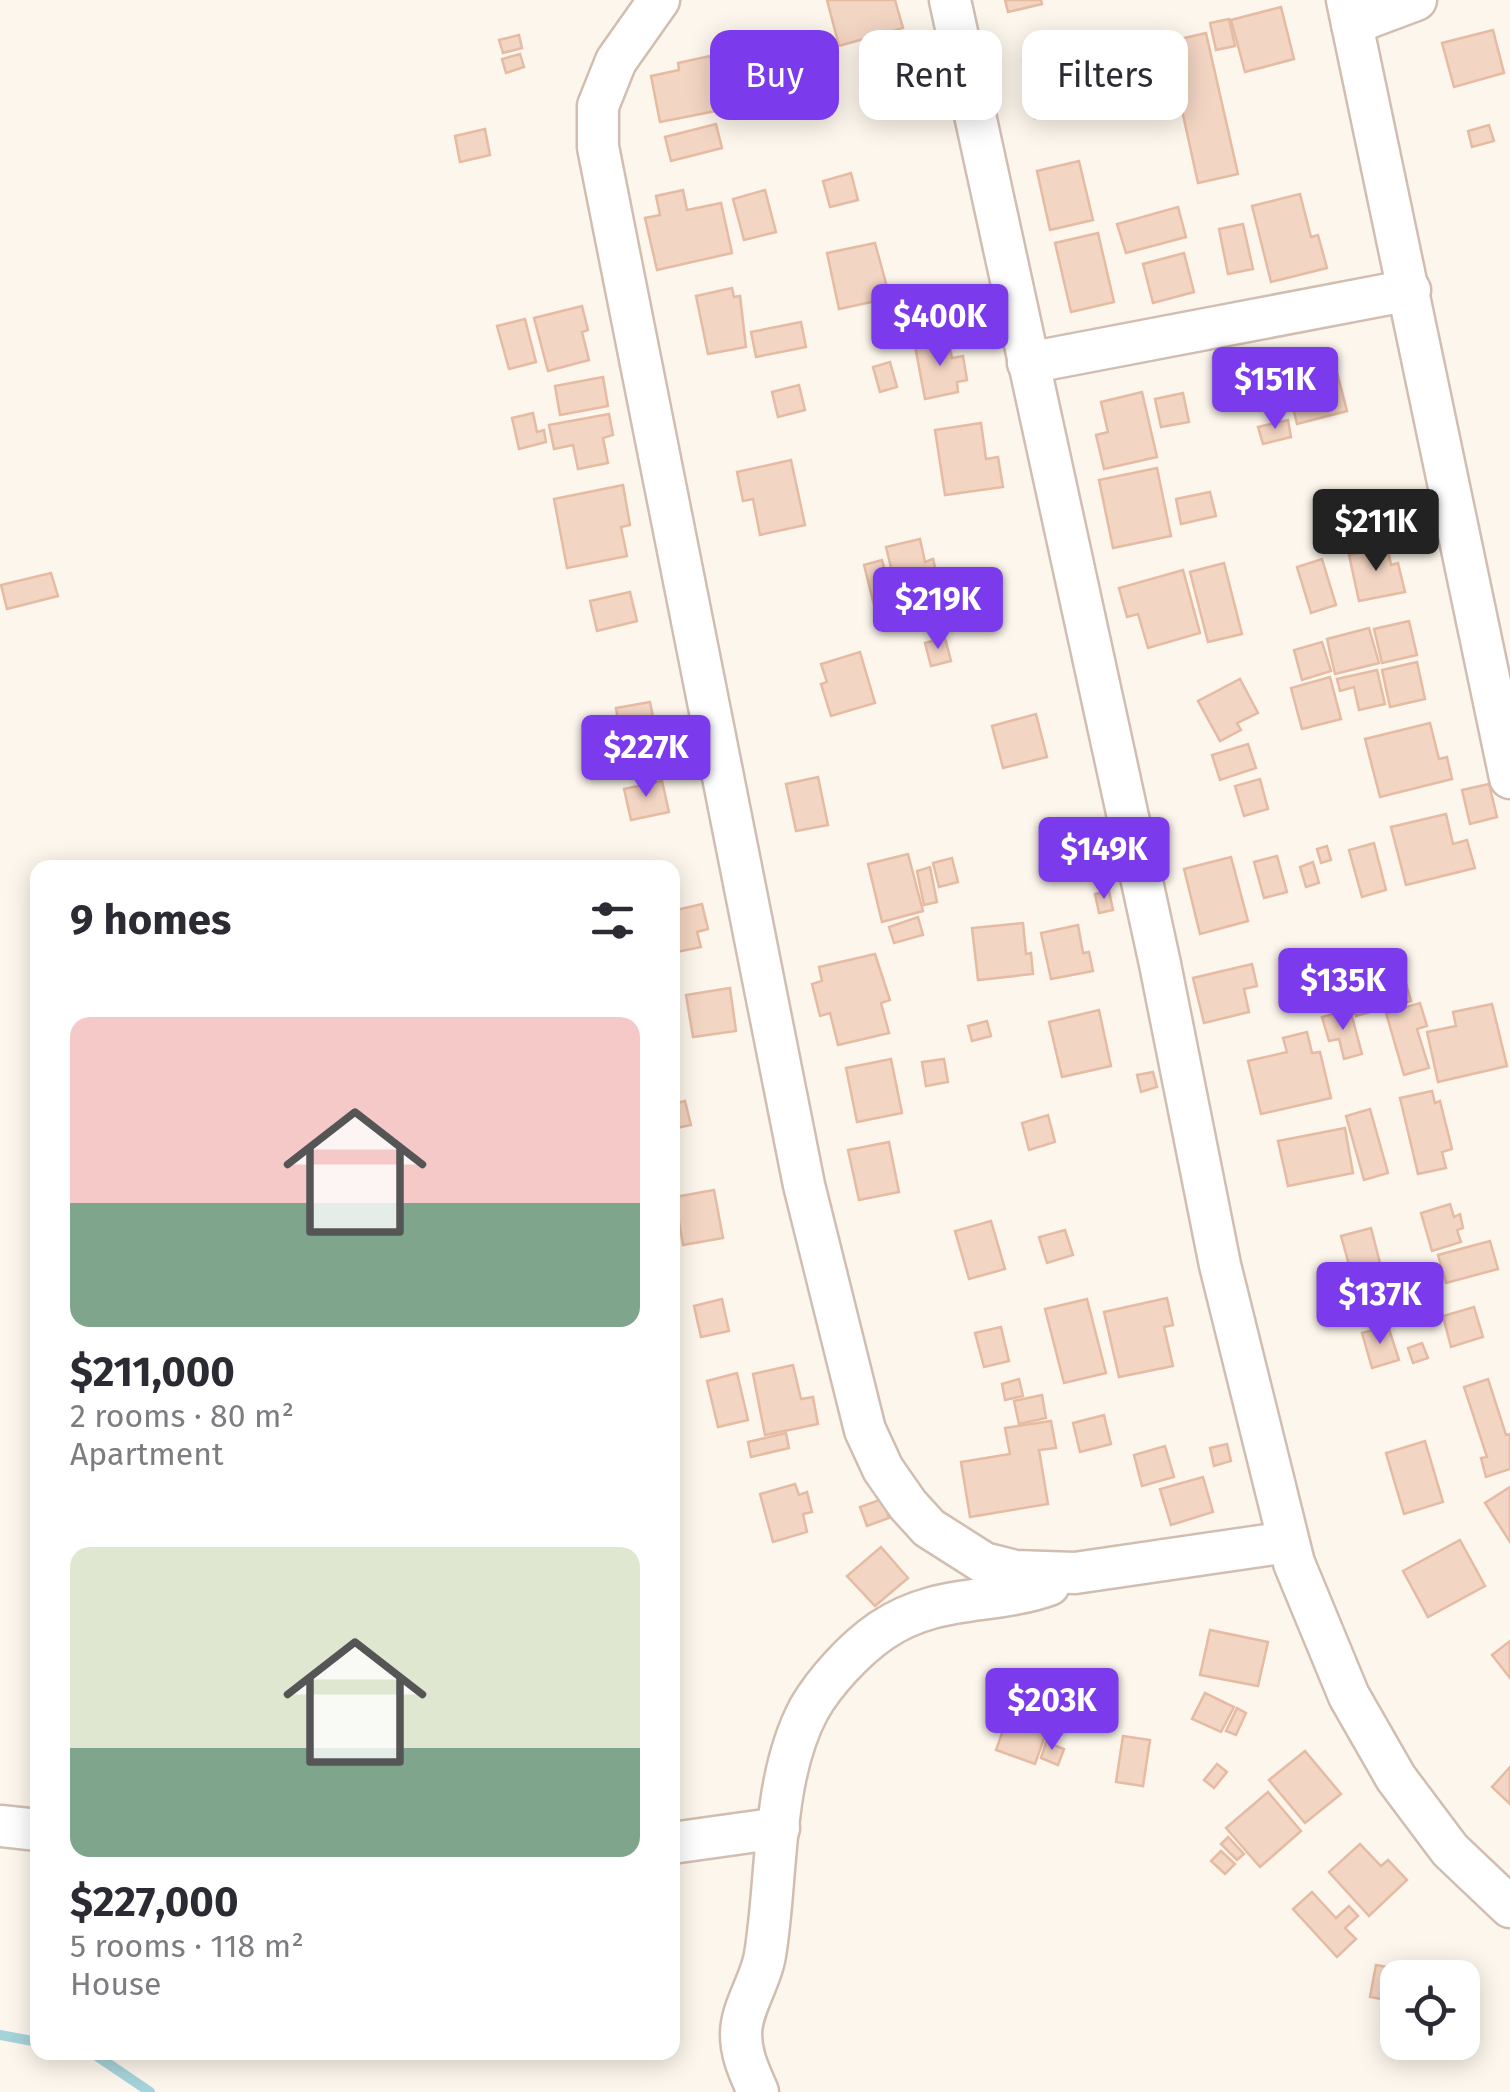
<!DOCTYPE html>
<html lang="en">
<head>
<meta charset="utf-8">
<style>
  :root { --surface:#fff; --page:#f2f2f3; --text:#2b2b33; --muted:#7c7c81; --accent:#7c3aed }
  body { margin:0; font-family:"Fira Sans",sans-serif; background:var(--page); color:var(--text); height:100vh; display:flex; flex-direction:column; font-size:38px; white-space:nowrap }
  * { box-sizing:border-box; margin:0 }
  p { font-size:32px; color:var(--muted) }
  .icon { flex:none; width:55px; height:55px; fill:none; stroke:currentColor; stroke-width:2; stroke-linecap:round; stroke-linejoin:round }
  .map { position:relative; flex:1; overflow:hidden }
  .details { position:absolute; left:30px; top:860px; width:650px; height:1200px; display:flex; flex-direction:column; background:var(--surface); border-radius:20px; box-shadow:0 5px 25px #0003 }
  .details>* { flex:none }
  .guide { position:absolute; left:710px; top:30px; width:650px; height:90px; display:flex; gap:20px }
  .fabs { position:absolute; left:1380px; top:1960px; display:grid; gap:20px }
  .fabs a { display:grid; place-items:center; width:100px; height:100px; border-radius:20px; background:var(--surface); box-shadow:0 5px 25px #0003; font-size:50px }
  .price { position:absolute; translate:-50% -85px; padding:0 22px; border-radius:10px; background:var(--accent); color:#fff; font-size:32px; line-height:65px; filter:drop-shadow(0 2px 5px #0008) }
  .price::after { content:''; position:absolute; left:50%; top:60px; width:30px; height:22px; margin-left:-15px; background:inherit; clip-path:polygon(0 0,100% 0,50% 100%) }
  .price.current { background:#222; color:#fff }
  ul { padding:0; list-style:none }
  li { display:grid; align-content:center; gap:20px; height:530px; padding:0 40px }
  li span { display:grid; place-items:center; height:310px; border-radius:20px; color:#555 }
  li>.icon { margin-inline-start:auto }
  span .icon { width:180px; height:180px; fill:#fffc; stroke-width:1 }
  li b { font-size:42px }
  h2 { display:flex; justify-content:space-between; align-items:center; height:120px; padding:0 40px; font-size:42px }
  .chip { padding:0 35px; border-radius:20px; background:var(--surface); box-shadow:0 5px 25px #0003; font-size:35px; line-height:90px }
  .chip.current { background:var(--accent); color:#fff }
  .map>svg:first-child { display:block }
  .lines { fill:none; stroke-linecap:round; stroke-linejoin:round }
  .stream { stroke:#a5d3da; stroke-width:10 }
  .building { fill:#f3d5c3; stroke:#e6bba3; stroke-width:2.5 }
  .minor-casing { stroke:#d1beb0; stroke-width:45 }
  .minor { stroke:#fff; stroke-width:40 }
</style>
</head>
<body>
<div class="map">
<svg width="1510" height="2092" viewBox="0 0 1510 2092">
  <rect width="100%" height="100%" fill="#fdf6ec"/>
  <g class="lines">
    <!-- stream -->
    <g class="stream">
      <path d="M0 2035 38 2042"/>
      <path d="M91 2052 150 2092"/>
    </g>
  </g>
  <!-- building -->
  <g class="building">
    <path d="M827 0H895L903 28 839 46Z"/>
    <path d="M1005 0H1041L1042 4 1008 12Z"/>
    <path d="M1281 7 1294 59 1245 72 1231 20Z"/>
    <path d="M1229 19 1235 46 1216 50 1210 23Z"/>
    <path d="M1493 30 1504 73 1454 87 1442 43Z"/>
    <path d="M1206 33 1238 174 1198 183 1167 42Z"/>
    <path d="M519 35 522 48 503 53 499 40Z"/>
    <path d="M1065 51 1077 109 1035 118 1023 61Z"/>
    <path d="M520 54 524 67 506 73 502 59Z"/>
    <path d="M1107 54 1117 91 1086 99 1076 63Z"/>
    <path d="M710 56 721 110 660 122 651 76 679 70 678 63Z"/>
    <path d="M900 73 904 93 868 102 863 82Z"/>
    <path d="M806 87 813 109 786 118 780 96Z"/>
    <path d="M716 124 722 148 671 161 665 137Z"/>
    <path d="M1489 125 1494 141 1472 147 1468 131Z"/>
    <path d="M485 129 490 155 460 162 455 136Z"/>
    <path d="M1079 161 1093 220 1050 230 1037 171Z"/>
    <path d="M851 173 858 200 830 207 823 181Z"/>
    <path d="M683 190 687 210 721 203 732 253 657 270 645 218 660 215 656 196Z"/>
    <path d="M765 190 776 232 744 240 733 199Z"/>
    <path d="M1300 194 1311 237 1318 235 1327 268 1271 282 1252 206Z"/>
    <path d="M1178 207 1186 237 1126 253 1117 224Z"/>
    <path d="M1243 224 1253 269 1228 274 1219 229Z"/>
    <path d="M1098 233 1114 302 1071 312 1055 243Z"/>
    <path d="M875 243 890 298 839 309 827 253Z"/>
    <path d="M1184 253 1194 292 1153 303 1143 264Z"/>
    <path d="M732 288 734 297 740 296 746 347 708 354 696 296Z"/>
    <path d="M582 306 588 330 582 332 589 360 548 371 534 318Z"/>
    <path d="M525 319 536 362 509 369 497 326Z"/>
    <path d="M801 322 806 347 756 357 751 332Z"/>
    <path d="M948 339 952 358 963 356 967 380 957 382 958 392 925 399 915 346Z"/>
    <path d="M1332 353 1347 411 1297 424 1282 365Z"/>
    <path d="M890 362 897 387 880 392 873 367Z"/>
    <path d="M603 377 608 406 560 415 555 386Z"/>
    <path d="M799 385 805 410 778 417 772 392Z"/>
    <path d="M1142 392 1157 457 1104 469 1096 435 1108 432 1101 402Z"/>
    <path d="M1183 393 1189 422 1161 427 1155 399Z"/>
    <path d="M533 413 537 432 544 430 546 442 519 449 512 418Z"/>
    <path d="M609 414 613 435 603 438 608 463 578 469 573 445 554 449 549 425Z"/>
    <path d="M1288 420 1291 437 1263 444 1258 427Z"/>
    <path d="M981 423 986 459 998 457 1003 487 945 495 935 430Z"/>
    <path d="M791 460 805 525 760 535 753 499 743 501 737 472Z"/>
    <path d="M1157 468 1171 536 1113 548 1099 480Z"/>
    <path d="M623 485 630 525 621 527 627 556 567 568 554 499Z"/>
    <path d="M1210 492 1216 516 1181 524 1176 499Z"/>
    <path d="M920 539 925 562 933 559 941 591 899 600 886 547Z"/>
    <path d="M1387 546 1391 565 1398 563 1405 592 1359 601 1349 555Z"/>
    <path d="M1322 559 1336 605 1311 613 1297 567Z"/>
    <path d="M882 560 893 600 874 605 864 565Z"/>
    <path d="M1224 563 1242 634 1208 642 1190 572Z"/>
    <path d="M1183 570 1200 633 1148 648 1138 614 1127 617 1119 588Z"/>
    <path d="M51 573 58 596 7 609 1 585Z"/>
    <path d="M630 592 637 621 597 631 590 601Z"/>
    <path d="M1409 621 1417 655 1382 663 1374 629Z"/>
    <path d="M1369 628 1379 663 1335 674 1327 639Z"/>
    <path d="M945 638 951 661 931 666 925 643Z"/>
    <path d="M1322 642 1331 671 1302 680 1294 650Z"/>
    <path d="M860 652 875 703 831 716 821 684 827 682 821 664Z"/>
    <path d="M1417 662 1425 699 1390 707 1382 670Z"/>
    <path d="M1377 670 1385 704 1359 710 1354 687 1340 691 1337 679Z"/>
    <path d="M1330 677 1341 719 1302 729 1291 688Z"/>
    <path d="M1240 679 1258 713 1237 723 1241 730 1220 741 1198 701Z"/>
    <path d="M650 702 654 722 660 721 663 736 622 744 616 708Z"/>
    <path d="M1036 714 1047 757 1003 768 992 726Z"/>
    <path d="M1430 723 1439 759 1447 757 1452 779 1380 797 1365 739Z"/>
    <path d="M1248 744 1256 768 1220 780 1212 755Z"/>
    <path d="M818 777 828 825 796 831 786 784Z"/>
    <path d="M1260 779 1268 809 1244 816 1235 786Z"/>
    <path d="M662 781 669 812 631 820 624 789Z"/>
    <path d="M1489 784 1497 817 1470 824 1462 790Z"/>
    <path d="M1446 814 1453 844 1467 840 1475 868 1406 885 1391 827Z"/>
    <path d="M1374 843 1386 890 1362 897 1349 850Z"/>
    <path d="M1327 846 1331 860 1321 863 1317 849Z"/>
    <path d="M908 854 923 911 882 922 868 864Z"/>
    <path d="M1277 856 1287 892 1264 898 1254 862Z"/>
    <path d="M1231 857 1248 921 1200 934 1184 869Z"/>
    <path d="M952 858 958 882 939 887 933 863Z"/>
    <path d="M1313 862 1319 883 1306 887 1300 867Z"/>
    <path d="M930 867 937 902 924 905 917 871Z"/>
    <path d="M1109 891 1113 910 1099 913 1095 894Z"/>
    <path d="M702 904 708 929 697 932 701 947 672 953V911Z"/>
    <path d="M918 917 923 935 894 943 889 927Z"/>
    <path d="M1023 923 1026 954 1031 953 1033 974 978 980 972 928Z"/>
    <path d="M1078 925 1083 953 1089 952 1093 971 1051 979 1041 933Z"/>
    <path d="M875 954 890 1000 881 1003 889 1033 838 1045 830 1013 820 1016 812 984 822 981 819 967Z"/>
    <path d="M1400 963 1411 1001 1356 1016 1345 978Z"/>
    <path d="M1252 964 1257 986 1244 989 1249 1012 1204 1023 1193 978Z"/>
    <path d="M730 988 736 1031 693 1037 686 995Z"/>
    <path d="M1420 1003 1427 1026 1417 1029 1429 1068 1404 1075 1386 1013Z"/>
    <path d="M1492 1004 1507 1066 1438 1082 1427 1032 1456 1026 1453 1012Z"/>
    <path d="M1350 1009 1362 1054 1344 1059 1339 1039 1329 1041 1322 1017Z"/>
    <path d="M1099 1010 1111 1066 1062 1077 1049 1022Z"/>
    <path d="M987 1021 991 1036 972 1041 968 1026Z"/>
    <path d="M1307 1032 1312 1053 1320 1052 1331 1098 1261 1114 1248 1061 1287 1052 1283 1038Z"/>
    <path d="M891 1059 902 1113 857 1122 846 1068Z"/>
    <path d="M944 1059 948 1082 926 1086 922 1062Z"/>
    <path d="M1153 1072 1157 1087 1141 1092 1137 1075Z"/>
    <path d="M1432 1091 1435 1103 1440 1101 1452 1149 1442 1152 1446 1168 1418 1174 1400 1098Z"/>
    <path d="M685 1101 691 1125 672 1129V1104Z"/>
    <path d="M1370 1109 1388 1173 1364 1180 1346 1116Z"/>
    <path d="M1048 1115 1055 1142 1029 1150 1022 1123Z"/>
    <path d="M1345 1128 1353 1173 1288 1186 1278 1141Z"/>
    <path d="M889 1142 899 1192 859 1200 848 1150Z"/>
    <path d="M714 1190 723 1238 683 1245 675 1197Z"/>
    <path d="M1450 1204 1454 1217 1460 1214 1463 1228 1457 1230 1461 1242 1432 1251 1421 1213Z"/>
    <path d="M991 1221 1005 1269 969 1279 955 1231Z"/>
    <path d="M1371 1228 1382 1271 1353 1279 1341 1236Z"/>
    <path d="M1065 1230 1073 1255 1047 1263 1039 1237Z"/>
    <path d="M1490 1241 1498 1269 1446 1283 1438 1255Z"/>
    <path d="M1167 1298 1173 1325 1164 1327 1173 1366 1119 1377 1104 1312Z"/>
    <path d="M722 1299 729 1331 701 1337 694 1306Z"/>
    <path d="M1087 1299 1106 1373 1064 1383 1045 1309Z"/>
    <path d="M1474 1307 1483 1337 1451 1347 1443 1316Z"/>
    <path d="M1388 1326 1399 1360 1372 1368 1362 1333Z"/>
    <path d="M1001 1327 1009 1361 984 1367 975 1333Z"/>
    <path d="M1422 1343 1428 1358 1413 1363 1408 1348Z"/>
    <path d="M793 1365 801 1399 813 1397 818 1424 765 1435 753 1374Z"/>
    <path d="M737 1373 748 1420 718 1427 707 1381Z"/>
    <path d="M1019 1379 1023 1396 1005 1400 1002 1384Z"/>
    <path d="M1488 1379 1506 1435 1510 1434V1469L1486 1477 1481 1458 1487 1457 1464 1387Z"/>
    <path d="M1042 1395 1046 1418 1019 1424 1014 1401Z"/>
    <path d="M1104 1415 1111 1444 1080 1452 1073 1423Z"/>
    <path d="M1051 1421 1056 1448 1039 1450 1048 1504 970 1517 961 1462 1010 1454 1005 1428Z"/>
    <path d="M786 1433 789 1448 751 1457 748 1442Z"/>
    <path d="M1425 1441 1443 1502 1404 1514 1386 1453Z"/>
    <path d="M1227 1444 1231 1461 1214 1466 1210 1448Z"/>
    <path d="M1165 1446 1174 1477 1142 1486 1134 1455Z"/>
    <path d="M1203 1477 1213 1512 1171 1525 1160 1489Z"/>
    <path d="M795 1484 799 1495 807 1492 812 1512 803 1514 807 1532 773 1542 760 1494Z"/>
    <path d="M1510 1487V1542L1485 1503Z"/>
    <path d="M882 1499 889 1518 867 1526 860 1507Z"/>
    <path d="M1460 1540 1485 1586 1428 1617 1403 1571Z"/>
    <path d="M881 1547 908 1578 875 1606 847 1576Z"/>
    <path d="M1210 1630 1268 1642 1258 1686 1200 1675Z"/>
    <path d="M1510 1641V1678L1492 1655Z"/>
    <path d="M1205 1693 1234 1707 1221 1732 1192 1719Z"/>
    <path d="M1237 1708 1246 1713 1236 1735 1226 1731Z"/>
    <path d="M1008 1716 1047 1730 1035 1764 996 1750Z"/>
    <path d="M1123 1736 1150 1740 1143 1786 1116 1782Z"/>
    <path d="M1046 1742 1064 1749 1058 1765 1041 1758Z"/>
    <path d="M1305 1751 1341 1794 1305 1823 1269 1780Z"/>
    <path d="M1217 1764 1227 1772 1214 1788 1204 1780Z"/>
    <path d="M1510 1767V1804L1492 1787Z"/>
    <path d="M1268 1792 1301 1831 1260 1867 1226 1828Z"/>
    <path d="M1228 1837 1244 1854 1237 1860 1221 1844Z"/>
    <path d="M1360 1844 1381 1866 1388 1860 1407 1880 1369 1916 1329 1872Z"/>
    <path d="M1221 1851 1235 1864 1225 1874 1211 1861Z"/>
    <path d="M1312 1892 1336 1918 1349 1906 1358 1916 1345 1928 1356 1939 1337 1957 1293 1909Z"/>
    <path d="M1376 1965 1393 1968 1387 2000 1370 1997Z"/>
  </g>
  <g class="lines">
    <!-- minor casing -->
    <g class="minor-casing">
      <g id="minor">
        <path d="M659 0 616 61 598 106V147L804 1185 865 1430 883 1469 908 1505 929 1528 984 1563 1015 1571 1075 1573 1288 1542"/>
        <path d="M950 0 1160 964 1220 1265 1294 1563 1349 1696 1396 1778 1450 1850 1510 1907"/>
        <path d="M1347 0 1510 778"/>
        <path d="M1352 24 1416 0"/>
        <path d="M1028 363 1410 290"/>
        <path d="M0 1826 38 1830"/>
        <path d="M672 1843 779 1828"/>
        <path d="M758 2092C750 2073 741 2056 741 2034 741 2008 761 1981 765 1955 778 1877 771 1780 809 1709 825 1681 855 1649 881 1631 936 1593 993 1605 1049 1585"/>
      </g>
    </g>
    <!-- minor -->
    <use href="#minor" class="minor"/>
  </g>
</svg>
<div class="fabs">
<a><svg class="icon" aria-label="locate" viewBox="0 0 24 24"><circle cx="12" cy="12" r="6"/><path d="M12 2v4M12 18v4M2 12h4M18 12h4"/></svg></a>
</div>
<b class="price" style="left:940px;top:369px">$400K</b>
<b class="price" style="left:1275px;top:432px">$151K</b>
<b class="price current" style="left:1376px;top:574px">$211K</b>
<b class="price" style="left:938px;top:652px">$219K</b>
<b class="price" style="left:646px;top:800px">$227K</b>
<b class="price" style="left:1104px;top:902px">$149K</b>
<b class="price" style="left:1343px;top:1033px">$135K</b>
<b class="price" style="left:1380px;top:1347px">$137K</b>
<b class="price" style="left:1052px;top:1753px">$203K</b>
<div class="guide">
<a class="chip current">Buy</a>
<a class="chip">Rent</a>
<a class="chip">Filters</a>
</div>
<section class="details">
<h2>9 homes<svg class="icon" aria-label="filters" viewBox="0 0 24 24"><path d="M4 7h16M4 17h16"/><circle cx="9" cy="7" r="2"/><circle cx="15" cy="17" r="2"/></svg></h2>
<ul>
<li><span style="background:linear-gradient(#f6c9c9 60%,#7fa58c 0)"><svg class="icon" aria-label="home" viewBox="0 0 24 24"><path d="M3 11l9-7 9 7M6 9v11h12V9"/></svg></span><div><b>$211,000</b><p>2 rooms · 80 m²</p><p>Apartment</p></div></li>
<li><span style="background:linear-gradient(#dfe7d0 65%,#7fa58c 0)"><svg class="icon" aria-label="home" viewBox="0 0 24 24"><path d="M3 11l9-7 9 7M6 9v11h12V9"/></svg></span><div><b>$227,000</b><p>5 rooms · 118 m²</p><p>House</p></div></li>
</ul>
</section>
</div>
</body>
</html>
